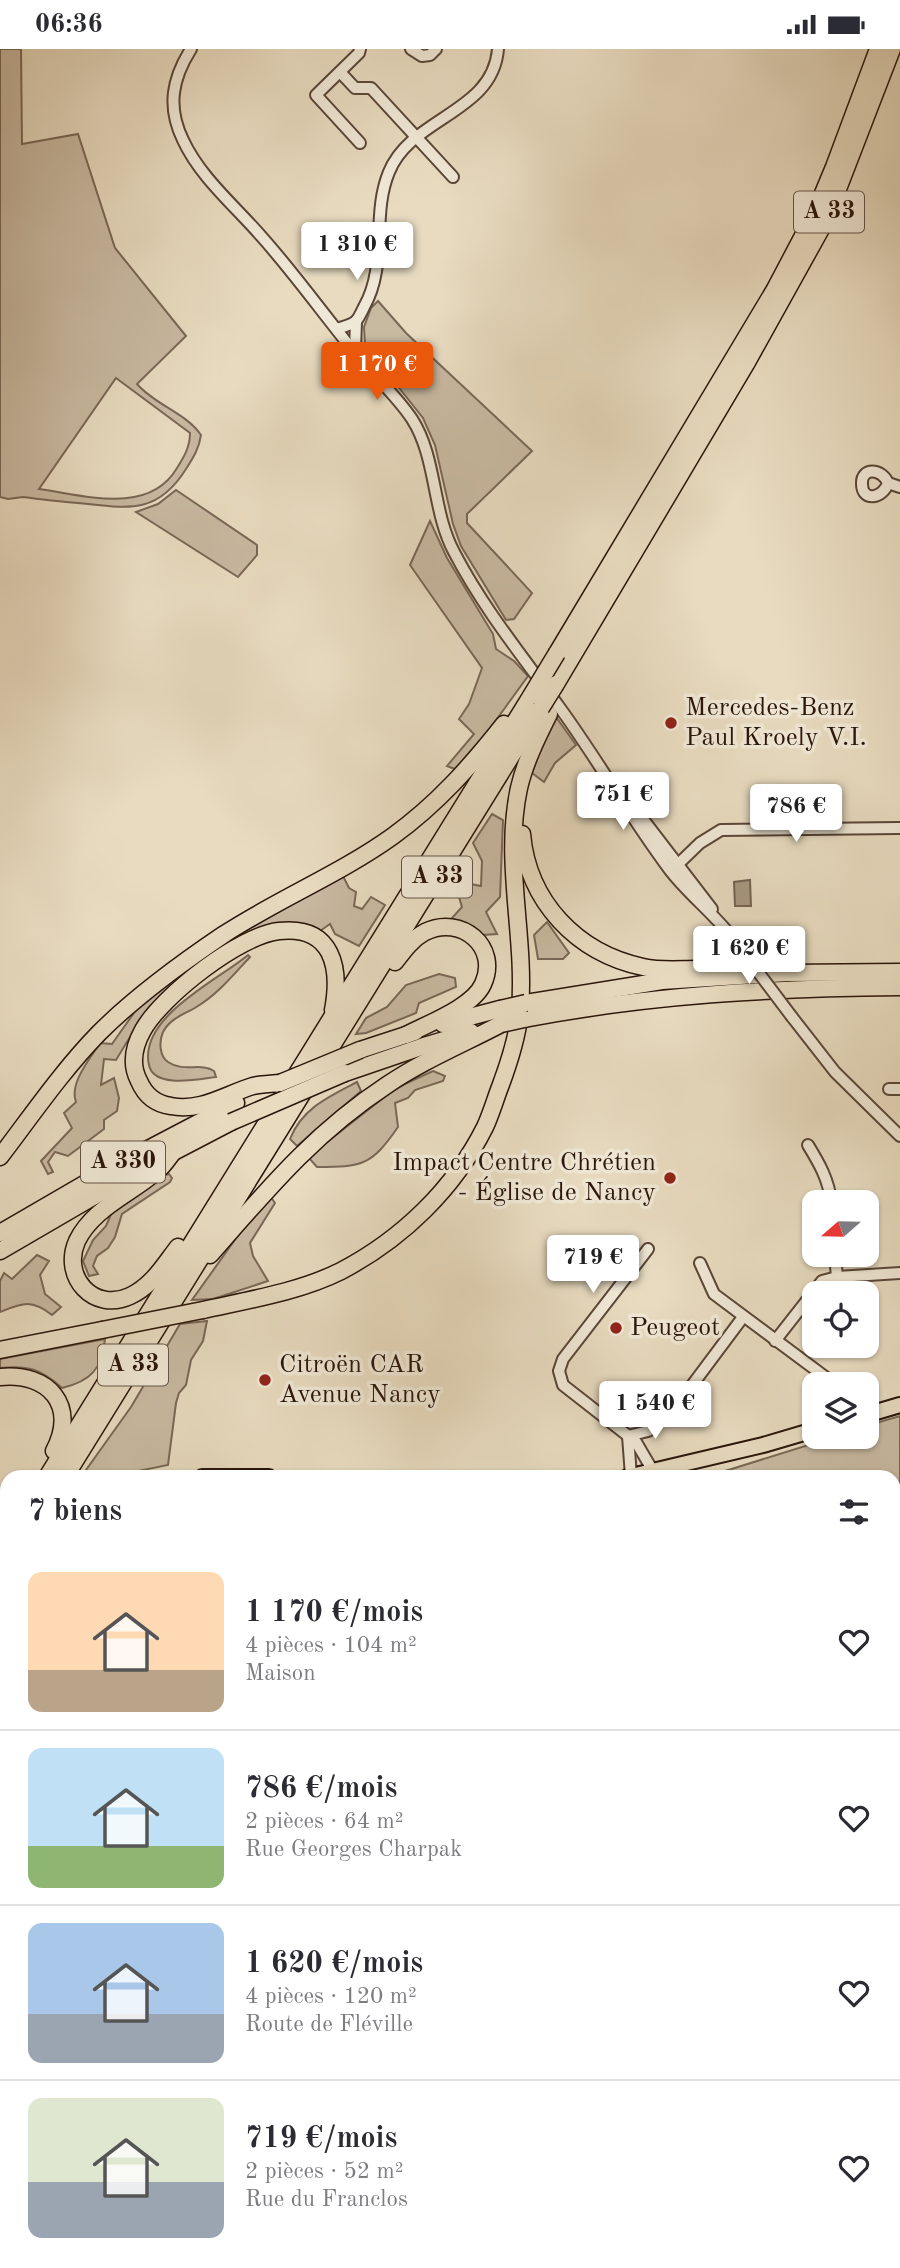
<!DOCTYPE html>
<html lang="fr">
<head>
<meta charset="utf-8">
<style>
  :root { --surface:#fff; --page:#f7f7f7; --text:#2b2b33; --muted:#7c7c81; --line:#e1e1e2; --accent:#ea580c }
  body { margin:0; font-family:"Old Standard TT",serif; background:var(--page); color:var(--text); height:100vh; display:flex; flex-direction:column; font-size:26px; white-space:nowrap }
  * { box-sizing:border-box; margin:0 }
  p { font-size:23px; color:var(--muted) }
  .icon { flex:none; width:38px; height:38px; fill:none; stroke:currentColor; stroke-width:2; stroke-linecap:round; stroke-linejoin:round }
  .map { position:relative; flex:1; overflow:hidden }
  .drawer { position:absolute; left:0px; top:1421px; width:901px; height:798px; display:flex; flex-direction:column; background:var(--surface); border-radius:21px 21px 0 0; box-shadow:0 2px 5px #0004 }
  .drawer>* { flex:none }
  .needle { width:46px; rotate:250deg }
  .buttons { position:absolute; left:802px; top:1141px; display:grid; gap:14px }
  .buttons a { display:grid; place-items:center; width:77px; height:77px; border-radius:14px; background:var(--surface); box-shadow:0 2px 5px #0004; font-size:35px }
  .price { position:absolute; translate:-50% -60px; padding:0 16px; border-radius:7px; background:#fff; color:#222; font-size:23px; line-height:46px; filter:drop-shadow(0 2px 4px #0008) }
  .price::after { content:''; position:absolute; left:50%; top:42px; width:21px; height:16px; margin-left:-10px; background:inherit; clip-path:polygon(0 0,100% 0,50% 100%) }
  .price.on { background:var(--accent); color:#fff }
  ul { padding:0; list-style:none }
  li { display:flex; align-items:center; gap:21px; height:175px; padding:0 28px }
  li+li { border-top:2px solid var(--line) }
  li span { display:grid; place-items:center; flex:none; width:196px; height:140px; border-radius:14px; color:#555 }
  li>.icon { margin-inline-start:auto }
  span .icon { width:84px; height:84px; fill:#fffc; stroke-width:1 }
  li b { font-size:30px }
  h2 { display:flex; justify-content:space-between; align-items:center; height:84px; padding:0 28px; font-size:30px }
  .status { display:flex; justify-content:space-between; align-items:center; height:49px; padding:0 35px; background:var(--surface); direction:ltr }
  .status svg { height:19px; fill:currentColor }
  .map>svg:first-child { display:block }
  .green { fill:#c8b9a1; stroke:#796756; stroke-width:2; fill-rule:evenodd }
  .water { fill:#a79882; stroke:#756452; stroke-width:2 }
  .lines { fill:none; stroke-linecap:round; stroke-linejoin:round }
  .minor-casing { stroke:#5a4638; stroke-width:14 }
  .major-casing { stroke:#2a150a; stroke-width:18 }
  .highway-casing { stroke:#2a150a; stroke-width:19 }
  .minor { stroke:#f0e8d6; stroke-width:10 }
  .major { stroke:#e8dbc0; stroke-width:14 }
  .highway { stroke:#e8dbc0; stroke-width:16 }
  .rail { stroke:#2a150a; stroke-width:2.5; stroke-dasharray:12 12; stroke-linecap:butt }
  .minor-bridge-casing { stroke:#5a4638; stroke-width:14; stroke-linecap:butt }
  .highway-bridge-casing { stroke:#2a150a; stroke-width:19; stroke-linecap:butt }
  .minor-bridge { stroke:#f0e8d6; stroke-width:10 }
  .highway-bridge { stroke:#e8dbc0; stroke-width:16 }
  .poi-dot { fill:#8f2418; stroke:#f0e8d6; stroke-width:2.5 }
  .labels { text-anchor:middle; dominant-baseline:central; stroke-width:7; stroke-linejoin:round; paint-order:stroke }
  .shield { fill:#f0e8d6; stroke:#655447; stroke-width:2 }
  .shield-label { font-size:24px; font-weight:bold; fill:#2a150a }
  .poi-label { font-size:26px; fill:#2a150a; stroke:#f0e8d6; text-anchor:start }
</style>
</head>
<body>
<div class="status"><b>06:36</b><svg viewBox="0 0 49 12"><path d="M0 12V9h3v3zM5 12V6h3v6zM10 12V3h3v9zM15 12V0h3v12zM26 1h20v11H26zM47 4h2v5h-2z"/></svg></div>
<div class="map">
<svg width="900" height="2219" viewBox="0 0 900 2219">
  <rect width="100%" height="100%" fill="#e8dbc0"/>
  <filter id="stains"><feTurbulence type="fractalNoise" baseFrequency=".00286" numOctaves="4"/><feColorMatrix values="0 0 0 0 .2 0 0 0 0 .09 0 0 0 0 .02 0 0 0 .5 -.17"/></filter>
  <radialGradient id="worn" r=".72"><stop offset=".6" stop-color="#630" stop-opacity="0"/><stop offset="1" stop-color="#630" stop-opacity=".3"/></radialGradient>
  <!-- green -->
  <g class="green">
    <path d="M0 0H21L22 95 78 85 115 199 186 287 137 335C155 356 186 364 201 386 199 400 193 409 186 420 159 463 132 460 88 455 66 453 45 451 23 448L8 450 0 448ZM116 329 190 384C190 398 184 408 177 419 149 467 83 446 39 440Z"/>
    <path d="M378 252 406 284 532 402 467 465V474L532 544 514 570 506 571 461 497 453 475 435 396 423 369 365 296 364 278 371 259Z"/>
    <path d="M176 441 257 496V506L238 528 136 463 158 455Z"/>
    <path d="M430 472 447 509 493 585 496 600 514 612 528 627 486 685 455 720 447 717 474 685 459 670 469 655 482 619 410 516Z"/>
    <path d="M556 668 576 696 555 714 544 733 532 724 549 679Z"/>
    <path d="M492 765 503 771 500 848 486 863 497 885 482 886 452 869 462 858 459 848 465 834 481 837 482 812 473 794Z"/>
    <path d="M343 827 349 839 356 843 354 857 362 860 371 848 385 856 359 897 335 885 330 875 320 882 291 874 168 940 144 965 116 1011 104 1010 101 1036 114 1029 119 1049 117 1062 104 1071V1080L68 1107 55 1103 48 1113 53 1123 48 1125 41 1112 72 1079 64 1064 76 1053C69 1034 90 1010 100 994L112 995 136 961 165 931 204 905Z"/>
    <path d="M547 873 569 904 563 910H538L534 886Z"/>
    <path d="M248 906 250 908C234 925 218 945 198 957 186 965 171 968 163 983 159 992 159 1007 168 1013 184 1024 201 1013 214 1022L216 1028C199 1030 154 1040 149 1016 138 968 220 930 248 906Z"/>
    <path d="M439 925 455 929 456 938 419 954 416 964 366 984 356 985 366 969 387 958 406 936Z"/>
    <path d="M433 1022 445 1027 443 1032 415 1041 408 1049 395 1054 398 1078C371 1117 362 1118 317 1118L308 1108 396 1039Z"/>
    <path d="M357 1033 361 1042 297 1097 290 1090C302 1059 330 1047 357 1033Z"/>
    <path d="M169 1125 172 1129 170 1133 122 1165 115 1188 108 1199 97 1207 93 1217 98 1225 89 1227 83 1212 93 1191 106 1177 112 1163 160 1127Z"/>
    <path d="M270 1147 275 1154 250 1194 253 1207 268 1232 213 1250 192 1251 249 1171Z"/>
    <path d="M37 1206 49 1212 40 1226 45 1245 61 1258 52 1266C31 1250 23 1254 0 1263V1232L4 1224 12 1230Z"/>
    <path d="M207 1272 203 1292 191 1311 186 1336 179 1344 176 1354 168 1416 109 1428H81L131 1358 180 1275Z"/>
    <path d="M105 1290C102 1320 91 1332 62 1339 41 1320 28 1316 0 1319V1310Z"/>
    <path d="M900 1367V1571L894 1566V1428H706L834 1388H866V1377Z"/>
    <path d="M894 1635 900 1641V1692L894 1699Z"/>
    <path d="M38 2212H431L439 2219H22Z"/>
  </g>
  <!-- water -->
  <path class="water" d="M750 831 751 857H735L734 833Z"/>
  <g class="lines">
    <!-- minor casing -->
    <g class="minor-casing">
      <g id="minor">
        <path d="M191 0C172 30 167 58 183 91 200 128 235 157 261 187 295 225 324 266 356 305 374 327 396 346 412 370 437 409 432 462 454 503 483 559 523 608 560 659 598 711 630 768 669 820 687 844 712 863 731 887"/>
        <path d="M411 0 422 7 430 6 436 0"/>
        <path d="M340 23 355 39H371L453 128"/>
        <path d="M360 94 316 46 359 4 360 0"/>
        <path d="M337 280C342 278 352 276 356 272 359 269 362 262 364 258 388 216 371 166 389 123 411 68 493 64 498 0"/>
        <path d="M355 303 356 272"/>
        <path d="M888 434C883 450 862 453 862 435 861 418 882 419 888 434L900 438"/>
        <path d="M626 748 712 860"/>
        <path d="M671 822 700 794 721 781 900 779"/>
        <path d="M792 968 835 1023 900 1087"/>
        <path d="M889 1040H900"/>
        <path d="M808 1096C819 1114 829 1131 831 1153"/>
        <path d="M648 1200 563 1310 559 1322 563 1336 636 1393 653 1422"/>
        <path d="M835 1206 837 1228"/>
        <path d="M700 1214 714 1245 828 1330"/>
        <path d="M775 1292 822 1232 837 1228 900 1224"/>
        <path d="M628 1387 648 1382 666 1366 690 1339 743 1268"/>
        <path d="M628 1387 631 1427"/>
        <path d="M894 1728 900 1732"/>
        <path d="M894 1863 900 1869"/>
        <path d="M894 1963 900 1964"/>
        <path d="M560 2212 569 2219"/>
      </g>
    </g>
    <!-- major casing -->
    <g class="major-casing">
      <g id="major">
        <path d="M866 1366 900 1356"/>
        <path d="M202 1428H269"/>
        <path d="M627 1428 763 1396 814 1381"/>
        <path d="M0 1466 7 1464"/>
      </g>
    </g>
    <!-- highway casing -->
    <g class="highway-casing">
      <g id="highway">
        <path d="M557 604 775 240 814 166 834 118 878 0"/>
        <path d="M556 635 746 315 826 171 892 0"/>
        <path d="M522 785C528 853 577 904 643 918 661 922 679 920 696 920"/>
        <path d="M395 913C404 901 412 890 425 883 461 865 500 898 483 935 473 958 427 975 406 986"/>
        <path d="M526 954 662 932 787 924 900 923"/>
        <path d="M524 970C648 946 773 939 900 938"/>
        <path d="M443 975 500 960"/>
        <path d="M360 1001 415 983"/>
        <path d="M345 1024 424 997 471 983"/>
        <path d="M280 1034C271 1035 261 1035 253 1037 226 1045 201 1063 171 1057 156 1055 145 1046 139 1032 130 1015 134 997 143 981 162 947 240 886 279 882 333 876 341 919 333 961"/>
        <path d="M174 1102C169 1108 164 1117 157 1122 131 1145 93 1159 77 1192 61 1228 94 1264 130 1247 152 1237 164 1216 178 1198"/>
        <path d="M0 1108C32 1066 62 1022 99 984 136 947 180 915 223 886 278 850 340 825 393 787 437 755 470 718 504 675"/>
        <path d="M0 1184 112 1119 236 1054"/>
        <path d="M0 1202 139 1121 231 1073"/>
        <path d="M210 1206C267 1141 314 1084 387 1036 422 1012 463 995 501 975"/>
        <path d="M203 1261C248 1251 299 1243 341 1222 402 1190 454 1140 485 1078 491 1065 495 1051 500 1038 509 1014 518 987 520 961 526 887 503 813 519 739 525 713 537 689 549 665"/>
        <path d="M0 1301 102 1281"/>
        <path d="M0 1328C49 1323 78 1357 54 1402"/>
        <path d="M47 1428 531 647"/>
        <path d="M65 1428 541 659"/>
        <path d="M0 1508 7 1496"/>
        <path d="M0 1534 7 1523"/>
      </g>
    </g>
    <!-- minor -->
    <use href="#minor" class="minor"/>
    <!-- major -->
    <use href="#major" class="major"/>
    <!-- highway -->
    <use href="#highway" class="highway"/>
    <!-- rail -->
    <g class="rail">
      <path d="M0 1496 7 1493"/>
      <path d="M894 1607 900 1613"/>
    </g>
    <!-- minor-bridge casing -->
    <g class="minor-bridge-casing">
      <path id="minor-bridge" d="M731 887 792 968"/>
    </g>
    <!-- highway-bridge casing -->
    <g class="highway-bridge-casing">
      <g id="highway-bridge">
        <path d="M531 647 557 604"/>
        <path d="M541 659 556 635"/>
        <path d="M500 960 526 954"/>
        <path d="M501 975 524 970"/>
        <path d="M280 1034 360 1001"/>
        <path d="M231 1073 345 1024"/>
        <path d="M102 1281 203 1261"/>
      </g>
    </g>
    <!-- minor-bridge -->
    <use href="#minor-bridge" class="minor-bridge"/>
    <!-- highway-bridge -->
    <use href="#highway-bridge" class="highway-bridge"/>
  </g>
  <!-- markers -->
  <g class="poi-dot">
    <circle cx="671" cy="674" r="7"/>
    <circle cx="670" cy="1129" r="7"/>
    <circle cx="616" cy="1279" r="7"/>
    <circle cx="265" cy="1331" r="7"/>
  </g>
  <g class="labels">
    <!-- shield labels -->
    <g class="shield">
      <rect x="794" y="142.5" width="70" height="41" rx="5"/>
      <rect x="402" y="807.5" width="70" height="41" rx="5"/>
      <rect x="81" y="1092.5" width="84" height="41" rx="5"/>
      <rect x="98" y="1295.5" width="70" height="41" rx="5"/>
    </g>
    <g class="shield-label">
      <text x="829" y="163">A 33</text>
      <text x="437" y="828">A 33</text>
      <text x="123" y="1113">A 330</text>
      <text x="133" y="1316">A 33</text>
    </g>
    <!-- poi labels -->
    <g class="poi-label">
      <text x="685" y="659">Mercedes-Benz<tspan x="685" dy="30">Paul Kroely V.I.</tspan></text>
      <text x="656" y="1114" text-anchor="end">Impact Centre Chrétien<tspan x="656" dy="30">- Église de Nancy</tspan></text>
      <text x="630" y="1279">Peugeot</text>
      <text x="279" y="1316">Citroën CAR<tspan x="279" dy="30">Avenue Nancy</tspan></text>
    </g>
  </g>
  <rect width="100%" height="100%" filter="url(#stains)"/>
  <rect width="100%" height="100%" fill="url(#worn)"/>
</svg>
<div class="buttons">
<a><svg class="needle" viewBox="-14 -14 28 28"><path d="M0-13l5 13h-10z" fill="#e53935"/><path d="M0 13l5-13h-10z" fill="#7c7c81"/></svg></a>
<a><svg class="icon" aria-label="locate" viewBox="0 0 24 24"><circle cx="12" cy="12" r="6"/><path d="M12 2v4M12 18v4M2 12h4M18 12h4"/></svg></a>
<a><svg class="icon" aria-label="layers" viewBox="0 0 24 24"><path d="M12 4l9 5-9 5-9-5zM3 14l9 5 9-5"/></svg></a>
</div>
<b class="price" style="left:357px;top:233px">1 310 €</b>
<b class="price on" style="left:377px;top:353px">1 170 €</b>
<b class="price" style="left:623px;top:783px">751 €</b>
<b class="price" style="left:796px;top:795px">786 €</b>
<b class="price" style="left:749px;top:937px">1 620 €</b>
<b class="price" style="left:593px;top:1246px">719 €</b>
<b class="price" style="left:655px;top:1392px">1 540 €</b>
<section class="drawer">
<h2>7 biens<svg class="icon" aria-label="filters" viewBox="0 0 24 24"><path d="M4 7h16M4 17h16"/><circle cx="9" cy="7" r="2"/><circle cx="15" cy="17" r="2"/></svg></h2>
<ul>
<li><span style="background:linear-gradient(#ffd9b3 70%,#b9a48a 0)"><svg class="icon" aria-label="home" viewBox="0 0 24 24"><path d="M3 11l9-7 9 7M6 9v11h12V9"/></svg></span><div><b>1 170 €/mois</b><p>4 pièces · 104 m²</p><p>Maison</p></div><svg class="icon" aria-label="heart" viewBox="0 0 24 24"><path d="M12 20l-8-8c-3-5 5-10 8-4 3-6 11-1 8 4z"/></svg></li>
<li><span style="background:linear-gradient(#bfe0f5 70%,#8fb573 0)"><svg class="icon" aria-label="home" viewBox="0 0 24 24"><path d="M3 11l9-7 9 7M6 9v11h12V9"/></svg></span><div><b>786 €/mois</b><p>2 pièces · 64 m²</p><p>Rue Georges Charpak</p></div><svg class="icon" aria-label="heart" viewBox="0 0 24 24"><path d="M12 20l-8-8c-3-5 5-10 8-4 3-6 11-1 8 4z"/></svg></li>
<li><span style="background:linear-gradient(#a9c7e8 65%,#9aa5b1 0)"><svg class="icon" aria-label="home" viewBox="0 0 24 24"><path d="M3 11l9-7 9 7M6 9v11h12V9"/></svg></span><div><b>1 620 €/mois</b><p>4 pièces · 120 m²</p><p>Route de Fléville</p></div><svg class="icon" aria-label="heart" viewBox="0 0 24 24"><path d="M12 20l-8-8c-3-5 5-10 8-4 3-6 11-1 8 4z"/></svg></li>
<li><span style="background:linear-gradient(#dfe7d0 60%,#9aa5b1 0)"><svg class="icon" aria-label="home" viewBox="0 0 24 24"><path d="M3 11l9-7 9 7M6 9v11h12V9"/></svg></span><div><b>719 €/mois</b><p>2 pièces · 52 m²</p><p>Rue du Franclos</p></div><svg class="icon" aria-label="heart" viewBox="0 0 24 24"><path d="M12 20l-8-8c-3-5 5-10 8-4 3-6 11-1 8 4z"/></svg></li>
</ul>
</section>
</div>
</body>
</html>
